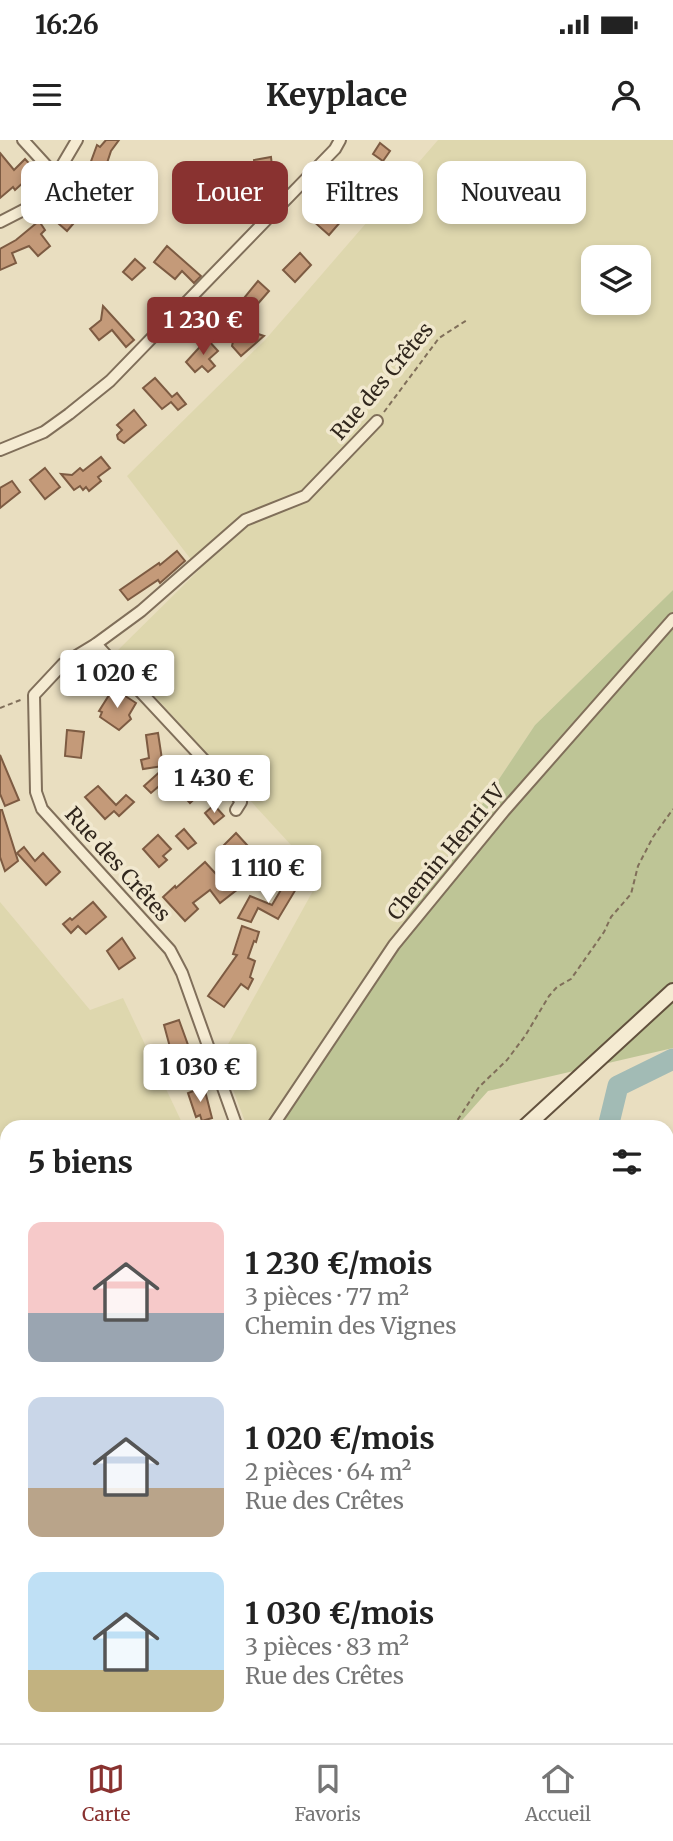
<!DOCTYPE html>
<html lang="fr">
<head>
<meta charset="utf-8">
<style>
  :root { --surface:#fff; --page:#f2f2f2; --text:#222; --muted:#767676; --line:#e0e0e0; --accent:#893230 }
  body { margin:0; font-family:Merriweather,serif; background:var(--page); color:var(--text); height:100vh; display:flex; flex-direction:column; font-size:26px; white-space:nowrap }
  * { box-sizing:border-box; margin:0 }
  p { font-size:23px; color:var(--muted) }
  .icon { flex:none; width:38px; height:38px; fill:none; stroke:currentColor; stroke-width:2; stroke-linecap:round; stroke-linejoin:round }
  .map { position:relative; flex:1; overflow:hidden }
  .drawer { position:absolute; left:0px; top:980px; width:674px; height:623px; display:flex; flex-direction:column; background:var(--surface); border-radius:21px 21px 0 0; box-shadow:0 4px 10px #0003 }
  .drawer>* { flex:none }
  .top-card { position:absolute; left:21px; top:21px; width:632px; height:63px; display:flex; gap:14px }
  .tools { position:absolute; left:581px; top:105px; display:grid; gap:14px }
  .tools a { display:grid; place-items:center; width:70px; height:70px; border-radius:14px; background:var(--surface); box-shadow:0 4px 10px #0003; font-size:35px }
  .price { position:absolute; translate:-50% -60px; padding:0 16px; border-radius:7px; background:#fff; color:#222; font-size:23px; line-height:46px; filter:drop-shadow(0 2px 4px #0008) }
  .price::after { content:''; position:absolute; left:50%; top:42px; width:21px; height:16px; margin-left:-10px; background:inherit; clip-path:polygon(0 0,100% 0,50% 100%) }
  .price.on { background:var(--accent); color:#fff }
  ul { padding:0; list-style:none }
  li { display:flex; align-items:center; gap:21px; height:175px; padding:0 28px }
  li span { display:grid; place-items:center; flex:none; width:196px; height:140px; border-radius:14px; color:#555 }
  li>.icon { margin-inline-start:auto }
  span .icon { width:84px; height:84px; fill:#fffc; stroke-width:1 }
  li b { font-size:30px }
  h2 { display:flex; justify-content:space-between; align-items:center; height:84px; padding:0 28px; font-size:30px }
  .pill { padding:0 24px; border-radius:14px; background:var(--surface); box-shadow:0 4px 10px #0003; font-size:24px; line-height:63px }
  .pill.on { background:var(--accent); color:#fff }
  .status { display:flex; justify-content:space-between; align-items:center; height:49px; padding:0 35px; background:var(--surface); direction:ltr }
  .status svg { height:19px; fill:currentColor }
  header { display:flex; justify-content:space-between; align-items:center; height:91px; padding:0 28px; background:var(--surface); font-size:32px; font-weight:700 }
  .tab-bar { display:flex; justify-content:space-around; align-items:center; height:98px; border-top:2px solid var(--line); background:var(--surface); font-size:19px; color:var(--muted) }
  .tab-bar a { display:grid; justify-items:center; gap:4px }
  .tab-bar .on { color:var(--accent) }
  .map>svg:first-child { display:block }
  .farmland { fill:#ded7ae; fill-rule:evenodd }
  .green { fill:#bec596 }
  .lines { fill:none; stroke-linecap:round; stroke-linejoin:round }
  .river { stroke:#a2bbb5; stroke-width:21 }
  .building { fill:#c49a79; stroke:#7d5b42; stroke-width:2 }
  .minor-casing { stroke:#806f5a; stroke-width:14 }
  .secondary-casing { stroke:#62513d; stroke-width:18 }
  .path { stroke:#806f5a; stroke-width:2; stroke-dasharray:5 3.5; stroke-linecap:butt }
  .minor { stroke:#f5ebd2; stroke-width:10 }
  .secondary { stroke:#f5ebd2; stroke-width:14 }
  .labels { text-anchor:middle; dominant-baseline:central; stroke-width:7; stroke-linejoin:round; paint-order:stroke }
  .street-label { font-size:21px; fill:#31271d; stroke:#f1e8cf }
</style>
</head>
<body>
<div class="status"><b>16:26</b><svg viewBox="0 0 49 12"><path d="M0 12V9h3v3zM5 12V6h3v6zM10 12V3h3v9zM15 12V0h3v12zM26 1h20v11H26zM47 4h2v5h-2z"/></svg></div>
<header><svg class="icon" aria-label="menu" viewBox="0 0 24 24"><path d="M4 6h16M4 12h16M4 18h16"/></svg>Keyplace<svg class="icon" aria-label="person" viewBox="0 0 24 24"><circle cx="12" cy="8" r="4"/><path d="M4 21q1-7 8-7t8 7"/></svg></header>
<div class="map">
<svg width="673" height="1603" viewBox="0 0 673 1603">
  <rect width="100%" height="100%" fill="#e9dec0"/>
  <!-- farmland -->
  <g class="farmland">
    <path d="M438 0H673V450L535 585 267 987H247L221 917 314 749 291 705 115 513 199 430 127 336 265 200ZM593 117H639V163H593Z"/>
    <path d="M0 762 90 870 123 858 184 987H7V1178L0 1184Z"/>
  </g>
  <!-- green -->
  <g class="green">
    <path d="M673 450V908L488 951 456 987H267L535 585Z"/>
    <path d="M7 1178V1596H112L109 1603H0V1184Z"/>
  </g>
  <g class="lines">
    <!-- river -->
    <g class="river">
      <path d="M608 987 618 946 673 919"/>
      <path d="M475 1596V1603"/>
    </g>
  </g>
  <!-- building -->
  <g class="building">
    <path d="M106 0H119L111 11 104 32 89 27 97 5 100 7Z"/>
    <path d="M380 3 390 11 383 21 373 14Z"/>
    <path d="M0 13 14 30 25 19 36 31 15 50 13 47 0 58Z"/>
    <path d="M271 17 274 43 256 46 254 20Z"/>
    <path d="M325 65 342 80 329 95 312 80Z"/>
    <path d="M59 67 68 75 72 71 79 77 67 91 51 77Z"/>
    <path d="M39 81 45 90 41 94 50 106 38 116 29 106 12 113 16 123 0 130V109L16 100Z"/>
    <path d="M167 106 201 136 194 143 182 131 175 139 154 122Z"/>
    <path d="M300 113 311 125 295 142 283 130Z"/>
    <path d="M135 119 145 128 132 140 123 132Z"/>
    <path d="M258 141 269 151 255 167 244 158Z"/>
    <path d="M103 166 134 200 126 207 112 190 99 200 90 189 101 180Z"/>
    <path d="M238 180 252 192 264 196 241 216 232 206Z"/>
    <path d="M207 199 218 211 209 219 215 226 208 232 202 226 195 232 186 222Z"/>
    <path d="M155 238 172 257 177 253 186 264 178 270 171 262 162 269 143 248Z"/>
    <path d="M134 270 146 285 124 303 118 299 117 295 122 290 117 285Z"/>
    <path d="M101 317 110 328 98 337 101 341 89 351 86 347 83 350 80 346 74 350 61 334 72 335 80 328 83 331Z"/>
    <path d="M45 328 60 347 45 359 30 340Z"/>
    <path d="M12 341 20 352 0 368V348Z"/>
    <path d="M177 411 185 421 160 443 158 440 128 460 120 450 159 423 160 425Z"/>
    <path d="M116 550 136 563 129 575 131 579 119 590 100 577 102 572 99 571 111 552 114 554Z"/>
    <path d="M67 590 84 592 81 618 65 616Z"/>
    <path d="M158 593 163 626 143 629 141 620 149 618 146 595Z"/>
    <path d="M0 615 19 660 5 666 0 654Z"/>
    <path d="M164 628 166 640 151 653 144 646Z"/>
    <path d="M196 638 205 649 190 663 180 652Z"/>
    <path d="M98 646 116 665 126 655 134 662 119 676 114 671 105 679 85 657Z"/>
    <path d="M214 665 224 676 214 684 205 673Z"/>
    <path d="M0 670H2L18 721 5 731 0 717Z"/>
    <path d="M184 689 196 703 188 709 176 696Z"/>
    <path d="M236 693 247 705 237 714 241 718 234 725 220 709Z"/>
    <path d="M158 695 171 709 163 716 167 720 159 727 143 709Z"/>
    <path d="M24 707 35 721 43 713 60 732 46 745 17 713Z"/>
    <path d="M205 722 226 745 246 731 252 738 220 763 210 750 193 763 198 769 185 781 163 757 175 746 176 748Z"/>
    <path d="M285 743 296 749 278 779 258 768 251 782 238 778 250 756 272 765Z"/>
    <path d="M93 762 106 777 86 794 78 786 71 793 63 784 70 778 72 780Z"/>
    <path d="M242 786 259 792 256 802 254 801 248 818 255 821 250 837 253 839 248 849 241 844 224 867 208 856 237 815 233 814Z"/>
    <path d="M122 798 135 818 119 829 107 811Z"/>
    <path d="M179 880 188 905 171 911 164 885Z"/>
    <path d="M204 947 212 978 202 981 200 975 196 977 188 953Z"/>
  </g>
  <g class="lines">
    <!-- minor casing -->
    <g class="minor-casing">
      <g id="minor">
        <path d="M23 0 55 35"/>
        <path d="M0 82 41 61 77 0"/>
        <path d="M0 310 44 292 69 274 110 241 335 9 340 0"/>
        <path d="M96 504 233 651 241 662 236 670"/>
        <path d="M237 987 182 833 170 810 42 669 36 652 34 555 63 524 96 504 141 471 245 380 305 356 377 281"/>
        <path d="M272 987 394 805 504 671 673 479"/>
        <path d="M0 1210 7 1203"/>
        <path d="M667 1545 673 1538"/>
        <path d="M618 1603 624 1596"/>
      </g>
    </g>
    <!-- secondary casing -->
    <g class="secondary-casing">
      <g id="secondary">
        <path d="M525 987 673 851"/>
        <path d="M0 1474 7 1467"/>
      </g>
    </g>
    <!-- path -->
    <g class="path">
      <path d="M384 272 439 198 467 180"/>
      <path d="M0 568 23 559"/>
      <path d="M453 987 479 947 507 920 525 896 549 856 557 847 571 839 604 792 611 777 631 754 638 726 653 697 673 669"/>
      <path d="M0 1534 7 1525"/>
      <path d="M570 1596 572 1603"/>
      <path d="M79 1603 83 1596"/>
    </g>
    <!-- minor -->
    <use href="#minor" class="minor"/>
    <!-- secondary -->
    <use href="#secondary" class="secondary"/>
  </g>
  <g class="labels">
    <!-- street labels -->
    <g class="street-label">
      <text transform="translate(382 241) rotate(-50)">Rue des Crêtes</text>
      <text transform="translate(446 712) rotate(-50)">Chemin Henri IV</text>
      <text transform="translate(118 724) rotate(48)">Rue des Crêtes</text>
    </g>
  </g>
</svg>
<div class="tools">
<a><svg class="icon" aria-label="layers" viewBox="0 0 24 24"><path d="M12 4l9 5-9 5-9-5zM3 14l9 5 9-5"/></svg></a>
</div>
<b class="price on" style="left:203px;top:217px">1 230 €</b>
<b class="price" style="left:117px;top:570px">1 020 €</b>
<b class="price" style="left:214px;top:675px">1 430 €</b>
<b class="price" style="left:268px;top:765px">1 110 €</b>
<b class="price" style="left:200px;top:964px">1 030 €</b>
<div class="top-card">
<a class="pill">Acheter</a>
<a class="pill on">Louer</a>
<a class="pill">Filtres</a>
<a class="pill">Nouveau</a>
</div>
<section class="drawer">
<h2>5 biens<svg class="icon" aria-label="filters" viewBox="0 0 24 24"><path d="M4 7h16M4 17h16"/><circle cx="9" cy="7" r="2"/><circle cx="15" cy="17" r="2"/></svg></h2>
<ul>
<li><span style="background:linear-gradient(#f6c9c9 65%,#9aa5b1 0)"><svg class="icon" aria-label="home" viewBox="0 0 24 24"><path d="M3 11l9-7 9 7M6 9v11h12V9"/></svg></span><div><b>1 230 €/mois</b><p>3 pièces · 77 m²</p><p>Chemin des Vignes</p></div></li>
<li><span style="background:linear-gradient(#c9d6e8 65%,#b9a48a 0)"><svg class="icon" aria-label="home" viewBox="0 0 24 24"><path d="M3 11l9-7 9 7M6 9v11h12V9"/></svg></span><div><b>1 020 €/mois</b><p>2 pièces · 64 m²</p><p>Rue des Crêtes</p></div></li>
<li><span style="background:linear-gradient(#bfe0f5 70%,#c2b280 0)"><svg class="icon" aria-label="home" viewBox="0 0 24 24"><path d="M3 11l9-7 9 7M6 9v11h12V9"/></svg></span><div><b>1 030 €/mois</b><p>3 pièces · 83 m²</p><p>Rue des Crêtes</p></div></li>
</ul>
</section>
</div>
<nav class="tab-bar">
<a class="on"><svg class="icon" aria-label="map" viewBox="0 0 24 24"><path d="M3 6l6-2 6 2 6-2v14l-6 2-6-2-6 2zM9 4v14M15 6v14"/></svg>Carte</a>
<a><svg class="icon" aria-label="saved" viewBox="0 0 24 24"><path d="M7 4h10v16l-5-4-5 4z"/></svg>Favoris</a>
<a><svg class="icon" aria-label="home" viewBox="0 0 24 24"><path d="M3 11l9-7 9 7M6 9v11h12V9"/></svg>Accueil</a>
</nav>
</body>
</html>
